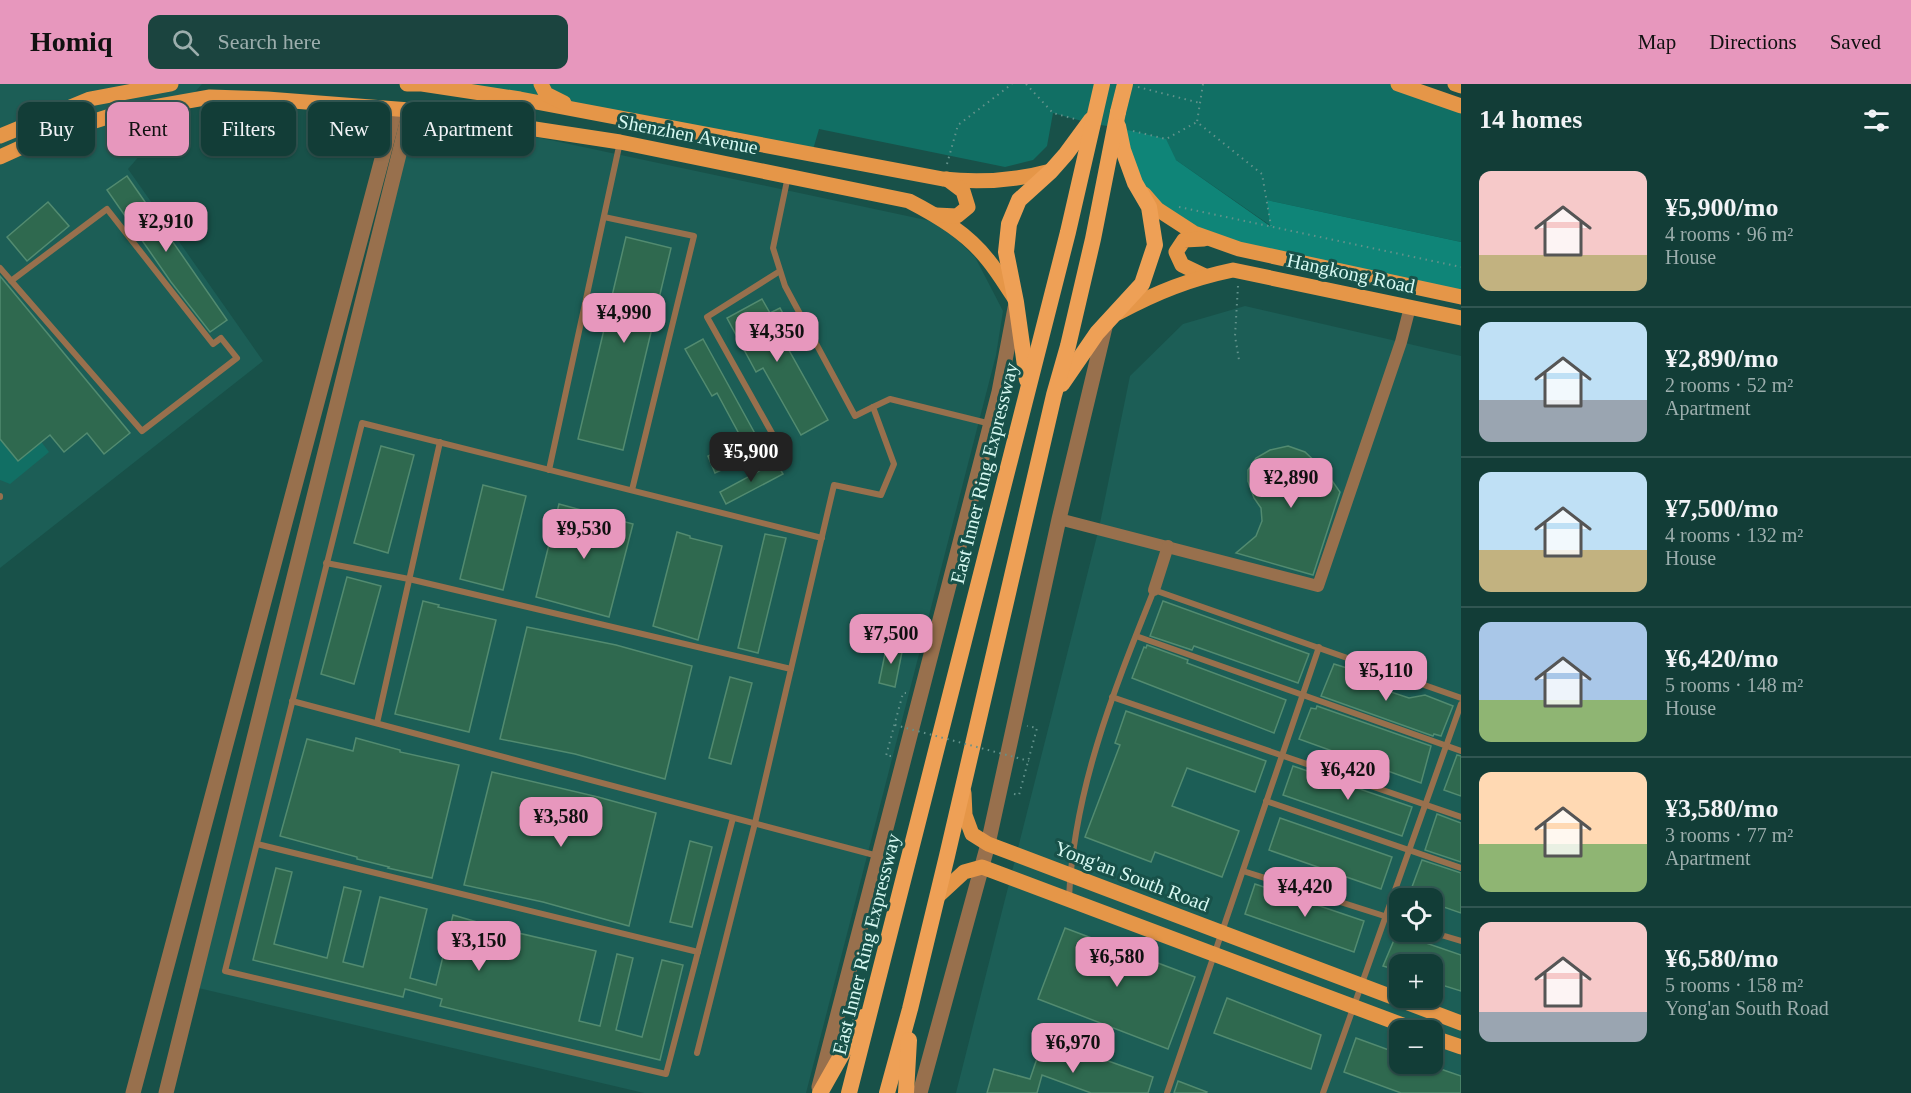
<!DOCTYPE html>
<html lang="en">
<head>
<meta charset="utf-8">
<style>
  :root { --surface:#123d37; --page:#1b443f; --text:#f1f3f6; --muted:#9caead; --line:#315652; --accent:#e797bd }
  body { margin:0; font-family:"Times New Roman",serif; background:var(--page); color:var(--text); height:100vh; display:flex; flex-direction:column; font-size:22px; white-space:nowrap }
  * { box-sizing:border-box; margin:0 }
  p { font-size:20px; color:var(--muted) }
  .icon { flex:none; width:33px; height:33px; fill:none; stroke:currentColor; stroke-width:2; stroke-linecap:round; stroke-linejoin:round }
  .map { position:relative; flex:1; overflow:hidden }
  .drawer { display:flex; flex-direction:column; background:var(--surface); width:450px }
  .drawer>* { flex:none }
  .guide { position:absolute; left:18px; top:18px; width:570px; height:54px; display:flex; gap:12px }
  .tools { position:absolute; left:1389px; top:804px; display:grid; gap:12px }
  .tools a { display:grid; place-items:center; width:54px; height:54px; border-radius:12px; background:var(--surface); box-shadow:0 2px 4px #0004,0 0 0 2px var(--line); font-size:30px }
  .price { position:absolute; translate:-50% -51px; padding:0 14px; border-radius:12px; background:var(--accent); color:#111; font-size:20px; line-height:39px; filter:drop-shadow(0 2px 3px #0008) }
  .price::after { content:''; position:absolute; left:50%; top:36px; width:18px; height:14px; margin-left:-9px; background:inherit; clip-path:polygon(0 0,100% 0,50% 100%) }
  .price.active { background:#222; color:#fff }
  ul { padding:0; list-style:none }
  li { display:flex; align-items:center; gap:18px; height:150px; padding:0 18px }
  li+li { border-top:2px solid var(--line) }
  li span { display:grid; place-items:center; flex:none; width:168px; height:120px; border-radius:12px; color:#555 }
  li>.icon { margin-inline-start:auto }
  span .icon { width:72px; height:72px; fill:#fffc; stroke-width:1 }
  li b { font-size:26px }
  h2 { display:flex; justify-content:space-between; align-items:center; height:72px; padding:0 18px; font-size:26px }
  .tag { padding:0 21px; border-radius:12px; background:var(--surface); box-shadow:0 2px 4px #0004,0 0 0 2px var(--line); font-size:21px; line-height:54px }
  .tag.active { background:var(--accent); color:#111 }
  header { display:flex; align-items:center; gap:36px; box-sizing:border-box; height:84px; padding:0 30px; background:var(--accent); color:#111 }
  header strong { font-size:28px }
  nav { display:flex; gap:33px; margin-inline-start:auto; font-size:21px }
  .search { width:420px; height:54px; background:var(--page); display:flex; align-items:center; gap:15px; box-sizing:border-box; padding:0 21px; border-radius:12px; color:var(--muted); font-size:22px }
  main { display:flex; flex:1; min-height:0 }
  .map>svg:first-child { display:block }
  .built { fill:#1c5e56; fill-rule:evenodd }
  .green { fill:#116f64 }
  .forest { fill:#0f8578 }
  .building { fill:#2f694f; stroke:#528b70; stroke-width:1.5 }
  .lines { fill:none; stroke-linecap:round; stroke-linejoin:round }
  .path { stroke:#62928b; stroke-width:2; stroke-dasharray:1.5 4.5; stroke-linecap:butt }
  .service { stroke:#98704d; stroke-width:6 }
  .minor { stroke:#98704d; stroke-width:12 }
  .tertiary { stroke:#98704d; stroke-width:15 }
  .primary { stroke:#e59648; stroke-width:15 }
  .trunk { stroke:#eea056; stroke-width:16 }
  .path-bridge { stroke:#62928b; stroke-width:2; stroke-dasharray:1.5 4.5; stroke-linecap:butt }
  .trunk-bridge { stroke:#eea056; stroke-width:16 }
  .labels { text-anchor:middle; dominant-baseline:central; stroke-width:6; stroke-linejoin:round; paint-order:stroke }
  .street-label { font-size:20px; fill:#d6f9f2; stroke:#185149 }
</style>
</head>
<body>
<header>
<strong>Homiq</strong>
<div class="search"><svg class="icon" aria-label="search" viewBox="0 0 24 24"><circle cx="10" cy="10" r="6"/><path d="M15 15l6 6"/></svg>Search here</div>
<nav><a>Map</a><a>Directions</a><a>Saved</a></nav>
</header>
<main>
<div class="map">
<svg width="1461" height="1009" viewBox="0 0 1461 1009">
  <rect width="100%" height="100%" fill="#185149"/>
  <!-- built -->
  <g class="built">
    <path d="M0 0H202L128 85 263 277 0 484Z"/>
    <path d="M410 26 940 139 975 173 1003 227 996 271 806 1009H644L194 903Z"/>
    <path d="M1245 222 1461 272V1009H956L1099 444 1130 292 1183 240ZM1400 814H1432V848H1400ZM1400 880H1432V914H1400ZM1400 946H1432V980H1400Z"/>
  </g>
  <!-- green -->
  <g class="green">
    <path d="M423 0H1398L1461 22V158L1267 116 1271 142 1176 76 1119 44 1089 39 1053 29 1047 62 1033 76 1005 83 819 45 812 69Z"/>
    <path d="M0 304 49 368 10 400 0 396Z"/>
  </g>
  <!-- forest -->
  <path class="forest" d="M1119 44 1166 55 1176 76 1270 142 1267 116 1461 158V213L1194 149 1135 99Z"/>
  <!-- building -->
  <g class="building">
    <path d="M127 92 227 236 210 248 171 198 107 106Z"/>
    <path d="M48 118 69 142 27 177 7 153Z"/>
    <path d="M626 153 671 164 623 366 578 355Z"/>
    <path d="M0 192 130 349 104 370 87 349 64 368 50 351 18 377 0 355Z"/>
    <path d="M762 215 770 229 780 224 787 237 776 243 828 336 801 351 763 284 756 288 727 234Z"/>
    <path d="M703 255 764 366 751 372 717 309 712 312 685 265Z"/>
    <path d="M381 362 414 371 388 469 354 459Z"/>
    <path d="M1288 362 1305 368 1326 388 1340 408 1313 491 1236 469 1256 452 1262 437 1261 424 1254 414 1248 397V386L1256 374 1270 366Z"/>
    <path d="M720 366 728 383 715 389 708 372Z"/>
    <path d="M776 378 783 390 726 420 720 408Z"/>
    <path d="M483 401 526 412 503 506 460 495Z"/>
    <path d="M559 420 633 440 609 533 536 513Z"/>
    <path d="M677 448 690 452V454L722 462 698 556 653 542Z"/>
    <path d="M765 450 786 454 758 569 738 564Z"/>
    <path d="M347 493 381 502 354 600 321 590Z"/>
    <path d="M423 517 439 521 438 523 496 536 469 648 395 630Z"/>
    <path d="M1163 517 1309 570 1298 599 1194 562 1192 566 1150 552Z"/>
    <path d="M527 543 616 561 692 582 665 695 575 670 500 655Z"/>
    <path d="M887 560 903 563 895 603 879 599Z"/>
    <path d="M1147 561 1188 576 1187 579 1286 616 1274 649 1132 594 1144 563 1146 564Z"/>
    <path d="M1334 580 1363 589 1388 607 1409 614 1425 611 1453 622 1441 652 1434 650 1433 652 1321 612Z"/>
    <path d="M730 593 752 599 731 680 709 674Z"/>
    <path d="M1317 622 1431 662 1421 699 1299 655 1311 624 1316 625Z"/>
    <path d="M1126 627 1266 677 1255 708 1187 684 1172 722 1239 747 1222 793 1155 768 1151 778 1085 753 1120 661 1115 659Z"/>
    <path d="M356 654 400 666V668L459 681 432 794 388 784 389 783 357 775V773L280 752 307 655 353 667Z"/>
    <path d="M1457 671 1461 672V712L1444 706Z"/>
    <path d="M1293 682 1412 723 1402 752 1283 711Z"/>
    <path d="M492 688 598 713 656 729 629 842 543 818 464 801Z"/>
    <path d="M1437 730 1461 739V778L1425 766Z"/>
    <path d="M1280 734 1392 773 1381 805 1269 766Z"/>
    <path d="M690 757 712 763 692 843 670 838Z"/>
    <path d="M1422 776 1461 789V829L1432 819V814H1418L1409 811Z"/>
    <path d="M276 784 292 788 274 860 327 874 344 803 361 807 343 878 363 883 380 813 396 817 427 825 410 894 436 901 453 831 501 845 596 867 579 937 600 942 617 870 633 874 616 946 642 953 662 876 683 881 660 976 440 922 442 915 405 905 403 913 253 876Z"/>
    <path d="M1255 800 1364 837 1354 868 1245 830Z"/>
    <path d="M1065 844 1195 893 1168 965 1038 915Z"/>
    <path d="M1397 849 1461 871V907L1432 898V880H1400V887L1383 882Z"/>
    <path d="M1227 914 1321 951 1311 985 1214 949Z"/>
    <path d="M1044 954 1153 993 1148 1009H1091L1042 991 1037 1009H987L994 985 1030 995Z"/>
    <path d="M1356 954 1400 970V980H1426L1461 992V1009H1401L1344 988Z"/>
    <path d="M1178 997 1207 1008 1206 1009H1174Z"/>
  </g>
  <g class="lines">
    <!-- path -->
    <g class="path">
      <path d="M1026 0 1053 29 1075 35"/>
      <path d="M1203 0 1197 38 1262 90 1271 142"/>
      <path d="M1138 3 1200 19"/>
      <path d="M1133 47 1166 55 1197 38"/>
      <path d="M947 80 958 41 1012 0"/>
      <path d="M1179 123 1461 183"/>
      <path d="M1238 202 1235 252 1239 276"/>
      <path d="M891 672H886L903 609H906"/>
      <path d="M1014 710 1019 711 1037 644 1027 642"/>
    </g>
    <!-- service -->
    <g class="service">
      <path d="M604 133 694 152 632 406"/>
      <path d="M0 184 142 347 237 274 221 254 213 260 107 125 11 197"/>
      <path d="M780 187 707 233 782 367"/>
      <path d="M873 323 890 315 991 340"/>
      <path d="M549 386 620 58"/>
      <path d="M0 412V413"/>
      <path d="M326 479 409 495 791 585"/>
      <path d="M1136 552 1461 667"/>
      <path d="M1112 613 1461 733"/>
      <path d="M292 617 878 772"/>
      <path d="M377 639 440 358"/>
      <path d="M1266 717 1461 784"/>
      <path d="M733 734 666 990 225 887 362 339 822 454"/>
      <path d="M257 760 698 868"/>
      <path d="M1243 787 1400 837"/>
      <path d="M1069 814C1074 704 1114 606 1154 506L1461 614"/>
      <path d="M1431 848 1461 857"/>
      <path d="M697 969 755 739 834 401 881 411 894 380 873 323 855 332 785 202 773 164 788 92"/>
      <path d="M1167 1009 1319 563"/>
      <path d="M1323 1009 1461 620"/>
    </g>
    <!-- minor -->
    <g class="minor">
      <path d="M1059 435 1318 502 1401 258 1410 223"/>
      <path d="M1154 506 1168 462"/>
    </g>
    <!-- tertiary -->
    <g class="tertiary">
      <path d="M819 1003 999 308 1015 224"/>
      <path d="M133 1009 395 26"/>
      <path d="M166 1009 410 26"/>
      <path d="M920 1009 988 760 1059 435 1106 239"/>
    </g>
    <!-- primary -->
    <g class="primary">
      <path d="M407 0H422L520 15 943 95C981 99 1014 97 1051 87"/>
      <path d="M541 0 546 10 564 19"/>
      <path d="M1398 0 1461 22"/>
      <path d="M1455 0 1461 2"/>
      <path d="M0 52 90 15 171 0"/>
      <path d="M0 73 44 53 120 29 210 13 267 15 410 26 620 58 909 117C938 132 968 150 988 176 998 188 1006 202 1015 215"/>
      <path d="M1144 110 1157 125 1194 149 1239 165 1461 213"/>
      <path d="M936 131 957 132 968 123 963 107 947 95"/>
      <path d="M1204 155 1184 156 1176 168 1182 181 1205 192"/>
      <path d="M1118 229C1157 208 1190 195 1233 186L1461 234"/>
      <path d="M964 709 965 731 972 750 988 760 1461 939"/>
      <path d="M938 812 964 788 982 783 1416 946"/>
      <path d="M1432 953 1461 963"/>
    </g>
    <!-- trunk -->
    <g class="trunk">
      <path d="M1027 296 1016 218 1006 168 1009 140 1019 116 1051 87 1066 70 1091 36"/>
      <path d="M1062 300 1097 249 1142 200 1155 161 1149 123 1135 99 1123 66 1118 42"/>
      <path d="M820 1009 863 933"/>
      <path d="M849 1009 1068 148 1102 0"/>
      <path d="M887 1009 910 925 947 772 1054 311 1068 262 1093 155 1118 28"/>
      <path d="M906 1009 909 956"/>
    </g>
    <!-- path-bridge -->
    <path class="path-bridge" d="M895 641 1029 677"/>
    <!-- trunk-bridge -->
    <path class="trunk-bridge" d="M1118 28 1125 0"/>
  </g>
  <g class="labels">
    <!-- street labels -->
    <g class="street-label">
      <text transform="translate(688 50) rotate(11)">Shenzhen Avenue</text>
      <text transform="translate(1351 189) rotate(12)">Hangkong Road</text>
      <text transform="translate(984 389) rotate(-76)">East Inner Ring Expressway</text>
      <text transform="translate(1132 792) rotate(21)">Yong'an South Road</text>
      <text transform="translate(866 860) rotate(-76)">East Inner Ring Expressway</text>
    </g>
  </g>
</svg>
<div class="tools">
<a><svg class="icon" aria-label="locate" viewBox="0 0 24 24"><circle cx="12" cy="12" r="6"/><path d="M12 2v4M12 18v4M2 12h4M18 12h4"/></svg></a>
<a>+</a>
<a>−</a>
</div>
<b class="price" style="left:166px;top:169px">¥2,910</b>
<b class="price" style="left:624px;top:260px">¥4,990</b>
<b class="price" style="left:777px;top:279px">¥4,350</b>
<b class="price active" style="left:751px;top:399px">¥5,900</b>
<b class="price" style="left:1291px;top:425px">¥2,890</b>
<b class="price" style="left:584px;top:476px">¥9,530</b>
<b class="price" style="left:891px;top:581px">¥7,500</b>
<b class="price" style="left:1386px;top:618px">¥5,110</b>
<b class="price" style="left:1348px;top:717px">¥6,420</b>
<b class="price" style="left:561px;top:764px">¥3,580</b>
<b class="price" style="left:1305px;top:834px">¥4,420</b>
<b class="price" style="left:479px;top:888px">¥3,150</b>
<b class="price" style="left:1117px;top:904px">¥6,580</b>
<b class="price" style="left:1073px;top:990px">¥6,970</b>
<div class="guide">
<a class="tag">Buy</a>
<a class="tag active">Rent</a>
<a class="tag">Filters</a>
<a class="tag">New</a>
<a class="tag">Apartment</a>
</div>
</div>
<section class="drawer">
<h2>14 homes<svg class="icon" aria-label="filters" viewBox="0 0 24 24"><path d="M4 7h16M4 17h16"/><circle cx="9" cy="7" r="2"/><circle cx="15" cy="17" r="2"/></svg></h2>
<ul>
<li><span style="background:linear-gradient(#f6c9c9 70%,#c2b280 0)"><svg class="icon" aria-label="home" viewBox="0 0 24 24"><path d="M3 11l9-7 9 7M6 9v11h12V9"/></svg></span><div><b>¥5,900/mo</b><p>4 rooms · 96 m²</p><p>House</p></div></li>
<li><span style="background:linear-gradient(#bfe0f5 65%,#9aa5b1 0)"><svg class="icon" aria-label="home" viewBox="0 0 24 24"><path d="M3 11l9-7 9 7M6 9v11h12V9"/></svg></span><div><b>¥2,890/mo</b><p>2 rooms · 52 m²</p><p>Apartment</p></div></li>
<li><span style="background:linear-gradient(#bfe0f5 65%,#c2b280 0)"><svg class="icon" aria-label="home" viewBox="0 0 24 24"><path d="M3 11l9-7 9 7M6 9v11h12V9"/></svg></span><div><b>¥7,500/mo</b><p>4 rooms · 132 m²</p><p>House</p></div></li>
<li><span style="background:linear-gradient(#a9c7e8 65%,#8fb573 0)"><svg class="icon" aria-label="home" viewBox="0 0 24 24"><path d="M3 11l9-7 9 7M6 9v11h12V9"/></svg></span><div><b>¥6,420/mo</b><p>5 rooms · 148 m²</p><p>House</p></div></li>
<li><span style="background:linear-gradient(#ffd9b3 60%,#8fb573 0)"><svg class="icon" aria-label="home" viewBox="0 0 24 24"><path d="M3 11l9-7 9 7M6 9v11h12V9"/></svg></span><div><b>¥3,580/mo</b><p>3 rooms · 77 m²</p><p>Apartment</p></div></li>
<li><span style="background:linear-gradient(#f6c9c9 75%,#9aa5b1 0)"><svg class="icon" aria-label="home" viewBox="0 0 24 24"><path d="M3 11l9-7 9 7M6 9v11h12V9"/></svg></span><div><b>¥6,580/mo</b><p>5 rooms · 158 m²</p><p>Yong'an South Road</p></div></li>
</ul>
</section>
</main>
</body>
</html>
